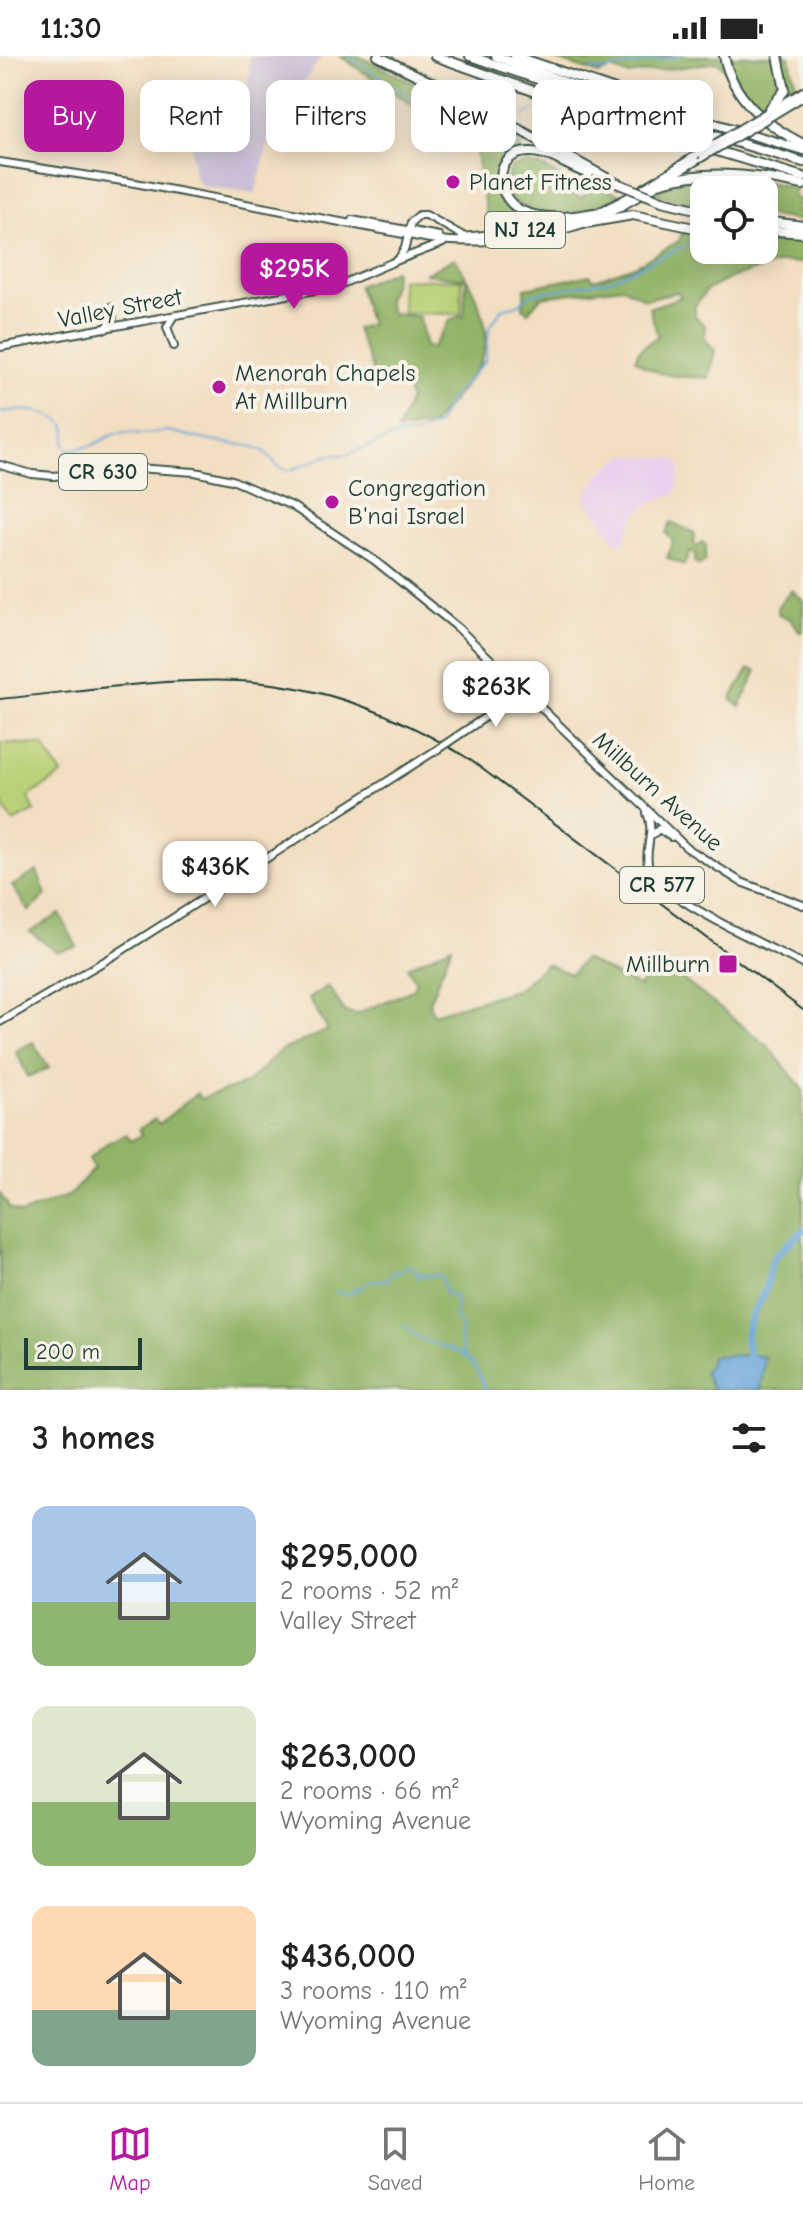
<!DOCTYPE html>
<html lang="en">
<head>
<meta charset="utf-8">
<style>
  :root { --surface:#fff; --page:#f6f6f6; --text:#222; --muted:#767676; --line:#e0e0e0; --accent:#b5179e }
  body { margin:0; font-family:"Comic Neue",sans-serif; background:var(--page); color:var(--text); height:100vh; display:flex; flex-direction:column; font-size:30px; white-space:nowrap }
  * { box-sizing:border-box; margin:0 }
  p { font-size:26px; color:var(--muted) }
  .icon { flex:none; width:44px; height:44px; fill:none; stroke:currentColor; stroke-width:2; stroke-linecap:round; stroke-linejoin:round }
  .map { position:relative; height:1334px; overflow:hidden }
  .panel { display:flex; flex-direction:column; background:var(--surface); flex:1 }
  .panel>* { flex:none }
  .hud { position:absolute; left:24px; top:24px; width:756px; height:72px; display:flex; gap:16px }
  .tools { position:absolute; left:690px; top:120px; display:grid; gap:16px }
  .tools a { display:grid; place-items:center; width:88px; height:88px; border-radius:16px; background:var(--surface); box-shadow:0 4px 20px #0003; font-size:40px }
  .scale { position:absolute; left:24px; bottom:20px; width:118px; box-sizing:border-box; padding-left:8px; border:4px solid #1f3d34; border-top:0; font-size:22px; line-height:28px; white-space:nowrap; color:#1f3d34; -webkit-text-stroke:6px #f7f3e8; paint-order:stroke }
  .price { position:absolute; translate:-50% -68px; padding:0 18px; border-radius:16px; background:#fff; color:#222; font-size:26px; line-height:52px; filter:drop-shadow(0 2px 4px #0008) }
  .price::after { content:''; position:absolute; left:50%; top:48px; width:24px; height:18px; margin-left:-12px; background:inherit; clip-path:polygon(0 0,100% 0,50% 100%) }
  .price.on { background:var(--accent); color:#fff }
  ul { padding:0; list-style:none }
  li { display:flex; align-items:center; gap:24px; height:200px; padding:0 32px }
  li span { display:grid; place-items:center; flex:none; width:224px; height:160px; border-radius:16px; color:#555 }
  li>.icon { margin-inline-start:auto }
  span .icon { width:96px; height:96px; fill:#fffc; stroke-width:1 }
  li b { font-size:34px }
  h2 { display:flex; justify-content:space-between; align-items:center; height:96px; padding:0 32px; font-size:34px }
  .pill { padding:0 28px; border-radius:16px; background:var(--surface); box-shadow:0 4px 20px #0003; font-size:28px; line-height:72px }
  .pill.on { background:var(--accent); color:#fff }
  .status { display:flex; justify-content:space-between; align-items:center; height:56px; padding:0 40px; background:var(--surface); direction:ltr }
  .status svg { height:22px; fill:currentColor }
  .tab-bar { display:flex; justify-content:space-around; align-items:center; height:112px; border-top:2px solid var(--line); background:var(--surface); font-size:22px; color:var(--muted) }
  .tab-bar a { display:grid; justify-items:center; gap:4px }
  .tab-bar .on { color:var(--accent) }
  .map>svg:first-child { display:block }
  .built { fill:#ead1ed }
  .industrial { fill:#cabfd7 }
  .green { fill:#b9d176; stroke:#6c8755; stroke-width:2 }
  .forest { fill:#92b367; stroke:#58784e; stroke-width:2 }
  .water { fill:#69a6da; stroke:#447287; stroke-width:2 }
  .lines { fill:none; stroke-linecap:round; stroke-linejoin:round }
  .stream { stroke:#69a6da; stroke-width:2 }
  .river { stroke:#69a6da; stroke-width:7 }
  .major-casing { stroke:#3f5549; stroke-width:10 }
  .highway-casing { stroke:#3f5549; stroke-width:12 }
  .major { stroke:#fff; stroke-width:6 }
  .highway { stroke:#fff; stroke-width:8 }
  .rail { stroke:#1f3d34; stroke-width:2 }
  .major-bridge-casing { stroke:#3f5549; stroke-width:10; stroke-linecap:butt }
  .highway-bridge-casing { stroke:#3f5549; stroke-width:12; stroke-linecap:butt }
  .major-bridge { stroke:#fff; stroke-width:6 }
  .highway-bridge { stroke:#fff; stroke-width:8 }
  .poi-dot { fill:#b5179e; stroke:#f7f3e8; stroke-width:3 }
  .labels { text-anchor:middle; dominant-baseline:central; stroke-width:8; stroke-linejoin:round; paint-order:stroke }
  .shield { fill:#f7f3e8; stroke:#60746a; stroke-width:2 }
  .shield-label { font-size:22px; font-weight:bold; fill:#1f3d34 }
  .poi-label { font-size:24px; fill:#1f3d34; stroke:#f7f3e8; text-anchor:start }
  .street-label { font-size:24px; fill:#1f3d34; stroke:#f7f3e8 }
</style>
</head>
<body>
<div class="status"><b>11:30</b><svg viewBox="0 0 49 12"><path d="M0 12V9h3v3zM5 12V6h3v6zM10 12V3h3v9zM15 12V0h3v12zM26 1h20v11H26zM47 4h2v5h-2z"/></svg></div>
<div class="map">
<svg width="803" height="1334" viewBox="0 0 803 1334">
  <rect width="100%" height="100%" fill="#f7f3e8"/>
  <filter id="ink" filterUnits="userSpaceOnUse"><feTurbulence type="fractalNoise" baseFrequency=".0125" numOctaves="2"/><feDisplacementMap in="SourceGraphic" scale="16" xChannelSelector="R" yChannelSelector="G"/><feConvolveMatrix kernelMatrix="1 2 1 2 8 2 1 2 1" color-interpolation-filters="sRGB"/></filter>
  <filter id="wash" filterUnits="userSpaceOnUse"><feTurbulence type="fractalNoise" baseFrequency=".006" numOctaves="4" result="noise"/><feDisplacementMap in="SourceGraphic" scale="32" xChannelSelector="R" yChannelSelector="G"/><feGaussianBlur stdDeviation="1.8" result="paint"/><feColorMatrix in="noise" values="0 0 0 0 0 0 0 0 0 0 0 0 0 0 0 0 0 1.4 0 .05"/><feComposite in="paint" operator="in"/></filter>
  <g filter="url(#wash)">
    <rect width="100%" height="100%" fill="#f2dec1"/>
    <!-- built -->
    <path class="built" d="M625 399 676 403 681 410 677 437 646 449 633 463 626 484 620 488 615 485 596 456 586 446 585 439 600 418Z"/>
    <!-- industrial -->
    <path class="industrial" d="M250 0H322L272 73 255 138 202 130 196 123 191 92 195 87 216 80 244 83Z"/>
    <!-- green -->
    <g class="green">
      <path d="M401 223 462 224 461 258 403 257Z"/>
      <path d="M0 687 43 689 62 719 28 741 35 755 13 766 0 744Z"/>
    </g>
    <!-- forest -->
    <g class="forest">
      <path d="M340 0H358L404 22 522 85 521 93C498 105 484 136 511 154 522 161 536 164 548 167L489 174 475 92Z"/>
      <path d="M545 0H569L589 6 601 0H789L796 29 760 54 718 6 628 19 611 13 599 18Z"/>
      <path d="M524 107C540 109 555 116 566 127 572 133 572 138 580 142L591 135 595 128 621 139C609 145 598 151 585 154 558 160 488 158 511 112Z"/>
      <path d="M688 121 741 122 796 131 793 141 801 144 795 155 803 157 800 165 764 159V134H704V151L654 137Z"/>
      <path d="M684 174 704 177V194H764V177L803 181V207L783 206 730 222 707 234 695 250V260L705 270V283L715 294 709 322C681 321 657 322 635 303L639 294 658 280 649 252 681 241 678 236 645 243 623 231 541 241 528 256 523 252 525 232 590 219 594 224 635 210 679 185Z"/>
      <path d="M455 202C471 230 496 269 482 303 476 318 444 354 432 369L397 375 410 343 407 333 397 330 379 331 356 273 370 268 358 230 395 214 394 227 387 244 391 257 419 261 426 291H433L451 263 464 260 466 223 425 218Z"/>
      <path d="M671 466 694 477V489L697 491 702 486 706 489 705 505 699 509 694 506 696 498 690 496 684 509 667 502 673 485 666 477Z"/>
      <path d="M792 534 803 545V575L800 576 790 563 779 559 777 551Z"/>
      <path d="M749 613 757 615 740 651 731 643Z"/>
      <path d="M37 815 46 839 29 855 12 830Z"/>
      <path d="M60 858 77 891 57 896 30 876Z"/>
      <path d="M452 890 429 946 433 958 518 933 546 908 571 918 584 903 639 931 659 905 767 989 803 1033V1334H760L752 1299 710 1308 705 1315 712 1334H0V1138L10 1153 21 1158 70 1139 94 1112 89 1103 107 1087 126 1078 131 1085 142 1079 139 1073 155 1063 159 1068 197 1037 200 1043 247 1027 280 995 328 974 309 942 328 930 345 956 357 958 412 934 416 925 407 911Z"/>
      <path d="M33 986 49 1012 28 1021 16 995Z"/>
    </g>
    <!-- water -->
    <path class="water" d="M752 1299 765 1301 760 1334H712L704 1315 710 1308 711 1300Z"/>
    <g class="lines">
      <!-- stream -->
      <g class="stream">
        <path d="M349 0 468 80 480 83 494 77"/>
        <path d="M590 13 601 15 680 0"/>
        <path d="M523 60 543 48"/>
        <path d="M764 190 793 180"/>
        <path d="M0 357C20 351 56 354 67 373L65 388 69 394 91 390 116 377 128 376 141 378 168 375 211 385 251 390 264 395 279 411 288 415 326 400 348 398 400 379H415L438 368 450 344 486 304 489 272 502 253 518 249 531 238 610 224 689 188 704 187"/>
        <path d="M336 1236 351 1238 356 1231 360 1233C370 1222 374 1224 387 1224L394 1216 399 1217 408 1209 418 1216V1222L423 1218 429 1221 437 1218 444 1225 442 1229 446 1234 445 1237 448 1240 453 1238 457 1252 454 1260 462 1273 460 1283 464 1298"/>
        <path d="M404 1268C429 1301 470 1278 485 1334"/>
      </g>
      <!-- river -->
      <path class="river" d="M751 1308C752 1298 746 1294 746 1285 745 1265 761 1249 766 1231 769 1221 768 1210 775 1201 782 1192 794 1183 803 1175"/>
    </g>
  </g>
  <g filter="url(#ink)">
    <g class="lines">
      <!-- major casing -->
      <g class="major-casing">
        <g id="major">
          <path d="M772 54 803 35"/>
          <path d="M772 60 803 41"/>
          <path d="M0 106 135 127 430 183C482 190 553 182 601 161 636 145 669 121 703 101"/>
          <path d="M352 164 439 180"/>
          <path d="M462 181C501 177 543 176 580 163 622 148 659 122 696 99"/>
          <path d="M398 204 443 187"/>
          <path d="M173 261 167 271 174 290"/>
          <path d="M106 273 113 261 111 251"/>
          <path d="M0 291 337 230 398 204 405 192 411 166 419 159H426L465 181"/>
          <path d="M0 409 32 418 53 420 136 412 195 416 232 424 292 450 374 504 457 571 687 792 741 826 803 849"/>
          <path d="M450 685 524 635"/>
          <path d="M647 757C656 776 643 795 649 813 660 843 772 892 803 908"/>
          <path d="M652 779 659 773 671 781"/>
          <path d="M0 966 115 899 438 693"/>
        </g>
      </g>
      <!-- highway casing -->
      <g class="highway-casing">
        <g id="highway">
          <path d="M378 0 457 39 614 126"/>
          <path d="M435 0 617 65 803 121"/>
          <path d="M470 0 634 56 803 106"/>
          <path d="M496 0 604 41"/>
          <path d="M515 0 709 66 803 94"/>
          <path d="M724 0C733 43 766 69 803 88"/>
          <path d="M767 56 785 34 778 0"/>
          <path d="M589 118C570 112 552 97 532 96 491 94 492 145 527 157 550 165 572 160 595 157"/>
          <path d="M662 126C710 113 755 119 803 129"/>
          <path d="M662 145 704 155"/>
          <path d="M764 165 803 170"/>
          <path d="M586 167 633 159 704 174"/>
          <path d="M764 174 803 177"/>
        </g>
      </g>
      <!-- major -->
      <use href="#major" class="major"/>
      <!-- highway -->
      <use href="#highway" class="highway"/>
      <!-- rail -->
      <path class="rail" d="M0 643C79 635 160 622 239 625 322 629 399 659 469 703L803 954"/>
      <!-- major-bridge casing -->
      <g class="major-bridge-casing">
        <g id="major-bridge">
          <path d="M696 99 767 56"/>
          <path d="M703 101 772 60"/>
          <path d="M438 693 450 685"/>
        </g>
      </g>
      <!-- highway-bridge casing -->
      <g class="highway-bridge-casing">
        <path id="highway-bridge" d="M614 126 662 145"/>
      </g>
      <!-- major-bridge -->
      <use href="#major-bridge" class="major-bridge"/>
      <!-- highway-bridge -->
      <use href="#highway-bridge" class="highway-bridge"/>
    </g>
  </g>
  <!-- markers -->
  <g class="poi-dot">
    <circle cx="453" cy="126" r="8"/>
    <circle cx="219" cy="331" r="8"/>
    <circle cx="332" cy="446" r="8"/>
    <rect x="718" y="898" width="20" height="20" rx="4"/>
  </g>
  <g class="labels">
    <!-- shield labels -->
    <g class="shield">
      <rect x="485" y="156" width="80" height="36" rx="6"/>
      <rect x="59" y="398" width="88" height="36" rx="6"/>
      <rect x="620" y="811" width="84" height="36" rx="6"/>
    </g>
    <g class="shield-label">
      <text x="525" y="174">NJ 124</text>
      <text x="103" y="416">CR 630</text>
      <text x="662" y="829">CR 577</text>
    </g>
    <!-- poi labels -->
    <g class="poi-label">
      <text x="469" y="126">Planet Fitness</text>
      <text x="235" y="317">Menorah Chapels<tspan x="235" dy="28">At Millburn</tspan></text>
      <text x="348" y="432">Congregation<tspan x="348" dy="28">B'nai Israel</tspan></text>
      <text x="710" y="908" text-anchor="end">Millburn</text>
    </g>
    <!-- street labels -->
    <g class="street-label">
      <text transform="translate(120 252) rotate(-11)">Valley Street</text>
      <text transform="translate(658 735) rotate(42)">Millburn Avenue</text>
    </g>
  </g>
</svg>
<div class="tools">
<a><svg class="icon" aria-label="locate" viewBox="0 0 24 24"><circle cx="12" cy="12" r="6"/><path d="M12 2v4M12 18v4M2 12h4M18 12h4"/></svg></a>
</div>
<div class="scale">200 m</div>
<b class="price on" style="left:294px;top:255px">$295K</b>
<b class="price" style="left:496px;top:673px">$263K</b>
<b class="price" style="left:215px;top:853px">$436K</b>
<div class="hud">
<a class="pill on">Buy</a>
<a class="pill">Rent</a>
<a class="pill">Filters</a>
<a class="pill">New</a>
<a class="pill">Apartment</a>
</div>
</div>
<section class="panel">
<h2>3 homes<svg class="icon" aria-label="filters" viewBox="0 0 24 24"><path d="M4 7h16M4 17h16"/><circle cx="9" cy="7" r="2"/><circle cx="15" cy="17" r="2"/></svg></h2>
<ul>
<li><span style="background:linear-gradient(#a9c7e8 60%,#8fb573 0)"><svg class="icon" aria-label="home" viewBox="0 0 24 24"><path d="M3 11l9-7 9 7M6 9v11h12V9"/></svg></span><div><b>$295,000</b><p>2 rooms · 52 m²</p><p>Valley Street</p></div></li>
<li><span style="background:linear-gradient(#dfe7d0 60%,#8fb573 0)"><svg class="icon" aria-label="home" viewBox="0 0 24 24"><path d="M3 11l9-7 9 7M6 9v11h12V9"/></svg></span><div><b>$263,000</b><p>2 rooms · 66 m²</p><p>Wyoming Avenue</p></div></li>
<li><span style="background:linear-gradient(#ffd9b3 65%,#7fa58c 0)"><svg class="icon" aria-label="home" viewBox="0 0 24 24"><path d="M3 11l9-7 9 7M6 9v11h12V9"/></svg></span><div><b>$436,000</b><p>3 rooms · 110 m²</p><p>Wyoming Avenue</p></div></li>
</ul>
</section>
<nav class="tab-bar">
<a class="on"><svg class="icon" aria-label="map" viewBox="0 0 24 24"><path d="M3 6l6-2 6 2 6-2v14l-6 2-6-2-6 2zM9 4v14M15 6v14"/></svg>Map</a>
<a><svg class="icon" aria-label="saved" viewBox="0 0 24 24"><path d="M7 4h10v16l-5-4-5 4z"/></svg>Saved</a>
<a><svg class="icon" aria-label="home" viewBox="0 0 24 24"><path d="M3 11l9-7 9 7M6 9v11h12V9"/></svg>Home</a>
</nav>
</body>
</html>
